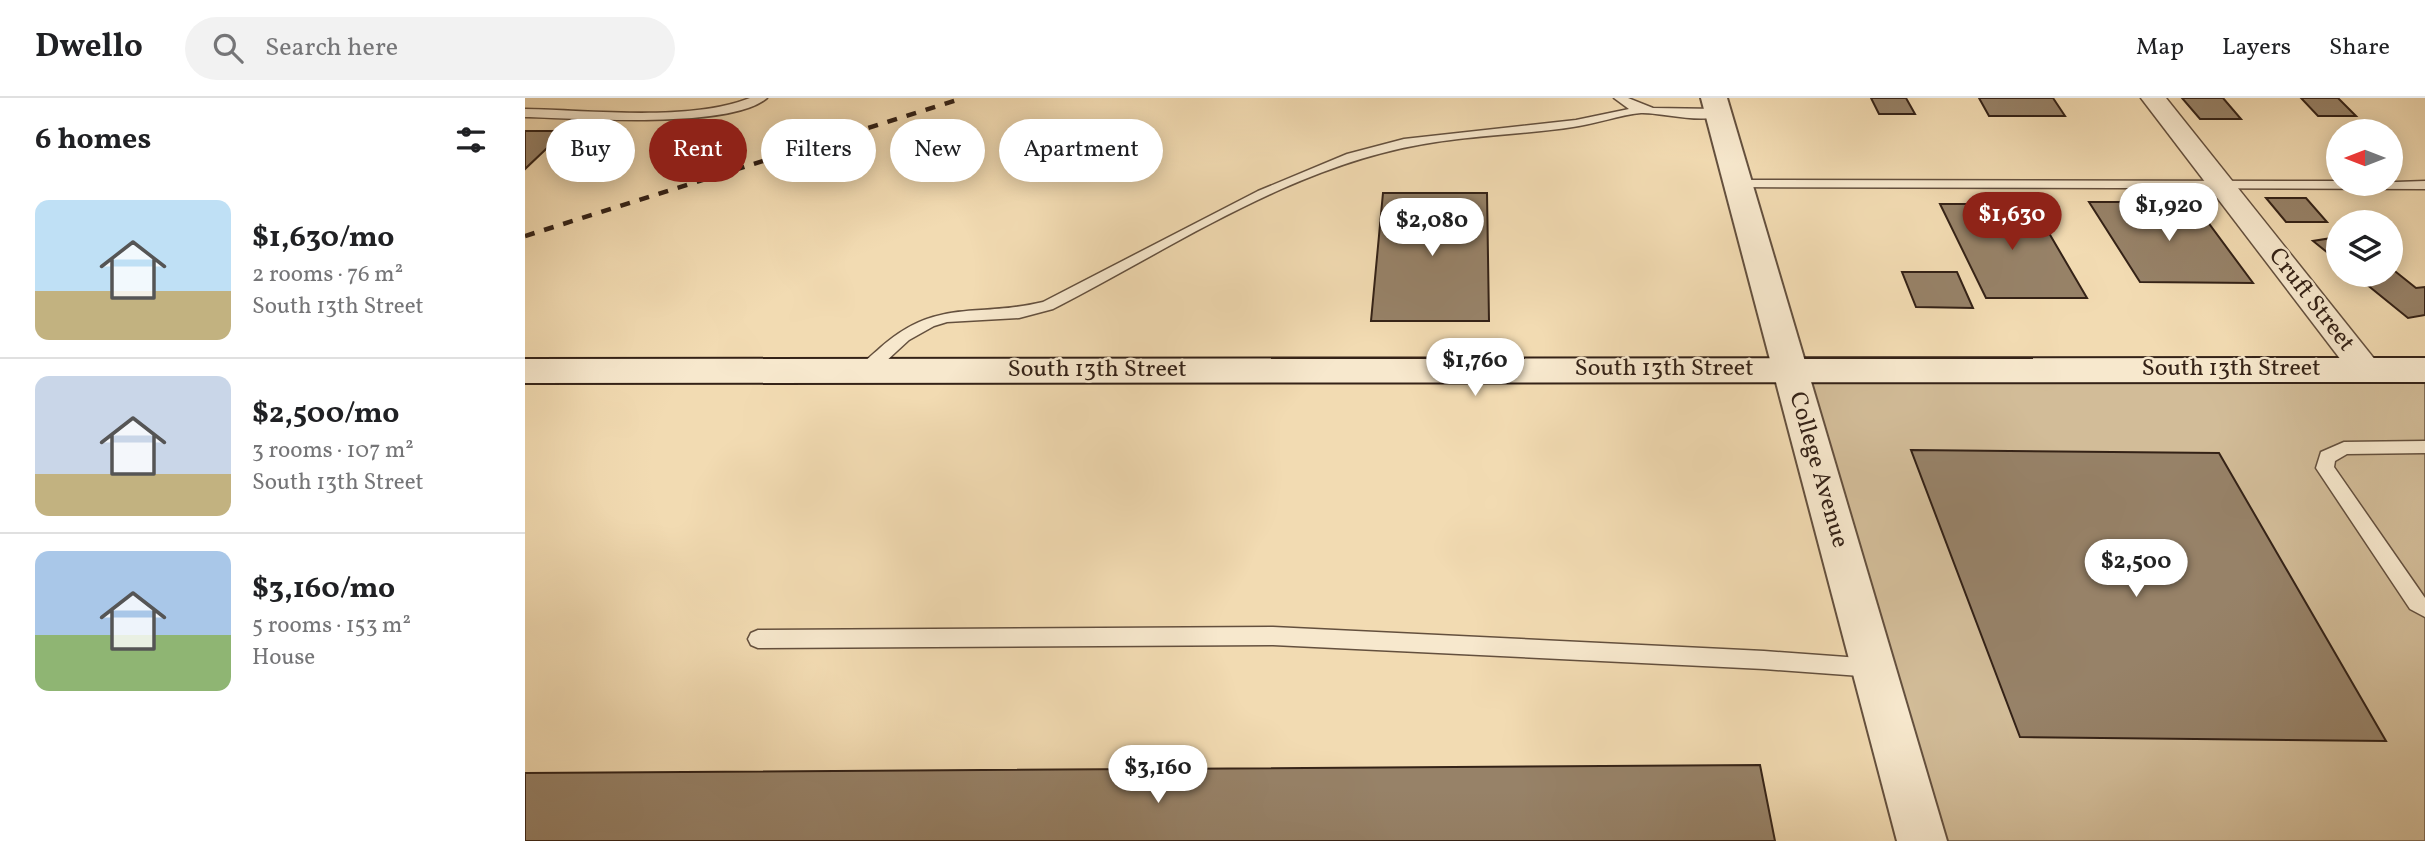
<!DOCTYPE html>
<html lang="en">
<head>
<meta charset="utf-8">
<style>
  :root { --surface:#fff; --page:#f2f2f2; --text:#202124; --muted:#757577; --line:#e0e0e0; --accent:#8f2418 }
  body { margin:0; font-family:Vollkorn,serif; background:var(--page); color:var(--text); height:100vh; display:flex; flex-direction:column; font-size:26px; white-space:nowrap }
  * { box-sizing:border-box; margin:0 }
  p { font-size:23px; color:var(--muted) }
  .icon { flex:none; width:38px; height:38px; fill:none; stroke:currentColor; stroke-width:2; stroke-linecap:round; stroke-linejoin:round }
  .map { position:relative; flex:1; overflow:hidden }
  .sheet { display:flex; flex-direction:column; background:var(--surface); width:525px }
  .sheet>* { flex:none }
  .top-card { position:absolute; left:21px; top:21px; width:665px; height:63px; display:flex; gap:14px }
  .needle { width:46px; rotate:270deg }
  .fabs { position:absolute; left:1801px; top:21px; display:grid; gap:14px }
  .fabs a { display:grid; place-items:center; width:77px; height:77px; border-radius:50%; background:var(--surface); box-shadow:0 4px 18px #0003; font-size:35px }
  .price { position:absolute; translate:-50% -60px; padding:0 16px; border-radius:24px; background:#fff; color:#222; font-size:23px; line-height:46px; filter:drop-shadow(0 2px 4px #0008) }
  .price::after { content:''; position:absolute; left:50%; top:42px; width:21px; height:16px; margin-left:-10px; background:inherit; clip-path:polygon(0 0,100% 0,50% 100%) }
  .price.on { background:var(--accent); color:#fff }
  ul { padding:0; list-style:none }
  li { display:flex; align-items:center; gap:21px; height:175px; padding:0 35px }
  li+li { border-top:2px solid var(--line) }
  li span { display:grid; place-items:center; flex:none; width:196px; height:140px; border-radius:14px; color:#555 }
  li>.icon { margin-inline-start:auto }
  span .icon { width:84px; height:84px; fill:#fffc; stroke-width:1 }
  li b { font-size:30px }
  h2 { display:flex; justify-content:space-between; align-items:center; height:84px; padding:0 35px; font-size:30px }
  .tag { padding:0 24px; border-radius:32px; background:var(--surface); box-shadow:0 4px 18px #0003; font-size:24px; line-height:63px }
  .tag.on { background:var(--accent); color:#fff }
  header { display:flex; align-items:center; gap:42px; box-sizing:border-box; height:98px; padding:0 35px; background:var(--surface); border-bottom:2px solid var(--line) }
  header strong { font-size:33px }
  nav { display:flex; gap:38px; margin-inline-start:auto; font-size:24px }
  .search { width:490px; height:63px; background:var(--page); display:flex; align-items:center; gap:18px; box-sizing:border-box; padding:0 24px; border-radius:38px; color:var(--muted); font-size:26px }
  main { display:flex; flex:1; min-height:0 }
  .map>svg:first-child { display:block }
  .green { fill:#d2bc98; stroke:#836f58; stroke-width:2 }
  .building { fill:#978268; stroke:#342217; stroke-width:2 }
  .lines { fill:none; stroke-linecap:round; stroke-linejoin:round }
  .service-casing { stroke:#64503e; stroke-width:3 }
  .minor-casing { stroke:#64503e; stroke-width:3 }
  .tertiary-casing { stroke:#64503e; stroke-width:4 }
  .secondary-casing { stroke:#342217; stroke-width:4 }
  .service { fill:#f7e8cd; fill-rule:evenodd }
  .minor { fill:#f7e8cd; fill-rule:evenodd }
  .tertiary { fill:#f7e8cd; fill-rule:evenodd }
  .secondary { fill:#f7e8cd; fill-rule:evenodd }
  .rail { stroke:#342217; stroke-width:4.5; stroke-dasharray:10 10; stroke-linecap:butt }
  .labels { text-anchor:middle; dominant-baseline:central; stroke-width:5; stroke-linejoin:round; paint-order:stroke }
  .street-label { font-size:24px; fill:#342217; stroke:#f7e8cd }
</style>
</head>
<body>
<header>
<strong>Dwello</strong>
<div class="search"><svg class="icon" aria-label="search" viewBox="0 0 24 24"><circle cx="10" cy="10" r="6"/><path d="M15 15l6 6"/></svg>Search here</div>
<nav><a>Map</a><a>Layers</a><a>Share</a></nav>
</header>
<main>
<section class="sheet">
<h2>6 homes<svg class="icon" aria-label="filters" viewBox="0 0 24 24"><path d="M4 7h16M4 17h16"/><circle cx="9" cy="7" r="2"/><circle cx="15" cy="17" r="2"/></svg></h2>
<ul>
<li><span style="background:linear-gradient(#bfe0f5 65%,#c2b280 0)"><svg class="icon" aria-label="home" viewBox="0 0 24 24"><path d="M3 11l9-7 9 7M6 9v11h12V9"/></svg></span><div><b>$1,630/mo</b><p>2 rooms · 76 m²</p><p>South 13th Street</p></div></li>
<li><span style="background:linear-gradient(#c9d6e8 70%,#c2b280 0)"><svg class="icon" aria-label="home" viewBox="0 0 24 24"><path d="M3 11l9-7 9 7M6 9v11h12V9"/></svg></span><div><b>$2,500/mo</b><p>3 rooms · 107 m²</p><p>South 13th Street</p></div></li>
<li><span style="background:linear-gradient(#a9c7e8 60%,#8fb573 0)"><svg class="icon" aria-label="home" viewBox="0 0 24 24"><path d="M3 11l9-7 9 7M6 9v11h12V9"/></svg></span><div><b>$3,160/mo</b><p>5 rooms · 153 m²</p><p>House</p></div></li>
</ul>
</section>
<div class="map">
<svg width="1900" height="743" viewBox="0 0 1900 743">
  <rect width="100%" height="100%" fill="#f2dbb2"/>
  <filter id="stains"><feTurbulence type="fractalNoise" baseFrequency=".00286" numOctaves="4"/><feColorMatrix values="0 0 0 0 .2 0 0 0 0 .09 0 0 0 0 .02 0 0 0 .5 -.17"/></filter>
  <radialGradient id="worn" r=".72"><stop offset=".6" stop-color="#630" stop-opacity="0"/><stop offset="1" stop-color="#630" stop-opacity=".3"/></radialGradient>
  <!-- green -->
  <path class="green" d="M1265 271 1900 272V743H1397Z"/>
  <!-- building -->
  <g class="building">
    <path d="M1346 0H1381L1390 16H1354Z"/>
    <path d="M1454 0H1528L1540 18H1464Z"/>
    <path d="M1657 0H1698L1716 21H1675Z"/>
    <path d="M1776 0H1813L1831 18H1793Z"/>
    <path d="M0 33H40L0 71Z"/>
    <path d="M858 95H962L964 223H846Z"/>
    <path d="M1741 100H1781L1802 124H1761Z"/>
    <path d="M1564 104H1668L1728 185 1615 184Z"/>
    <path d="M1415 106H1507L1562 200H1461Z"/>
    <path d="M1813 139V163L1788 143Z"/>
    <path d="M1866 170 1891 190 1900 189V217L1883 220 1830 177H1866Z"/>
    <path d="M1377 174H1432L1448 210 1391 209Z"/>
    <path d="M1386 352 1694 355 1861 643 1495 639Z"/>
    <path d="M1235 667 1250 743H0V675Z"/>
  </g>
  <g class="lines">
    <!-- service casing -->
    <g class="service-casing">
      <g id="service">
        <path d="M225 0H242C205 32 51 20 0 19V11C66 12 164 24 225 0Z"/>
        <path d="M1089 0H1103L1128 10 1193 11 1199 15C1183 28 1136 14 1116 15 1094 17 1071 26 1048 29 1003 36 956 37 911 44 772 64 651 148 528 211L494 220 422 224 409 228 384 242 346 277 340 279 332 273C338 264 347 257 355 250 412 199 452 220 518 204L733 93 822 56 879 41 1051 22 1104 11Z"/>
        <path d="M1213 82 1813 83V86L1900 83V91L1208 89 1206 86Z"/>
        <path d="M1900 343V355L1822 356 1810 363 1809 369 1900 500V519L1885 511 1791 370 1796 354 1819 344Z"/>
        <path d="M748 529 1239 553 1349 561 1356 564 1359 570 1356 576 1349 579 1239 571 748 547 233 550 226 547 223 541 226 535 233 532Z"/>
      </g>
    </g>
    <!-- minor casing -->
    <g class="minor-casing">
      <path id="minor" d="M1616 0H1641L1851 263 1856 271 1851 279 1840 282 1829 279Z"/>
    </g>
    <!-- tertiary casing -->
    <g class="tertiary-casing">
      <path id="tertiary" d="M1176 0H1202L1422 743H1372Z"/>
    </g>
    <!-- secondary casing -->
    <g class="secondary-casing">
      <path id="secondary" d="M1900 260V284L0 285V261Z"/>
    </g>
    <!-- service -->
    <use href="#service" class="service"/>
    <!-- minor -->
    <use href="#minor" class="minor"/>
    <!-- tertiary -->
    <use href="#tertiary" class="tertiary"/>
    <!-- secondary -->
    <use href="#secondary" class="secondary"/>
    <!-- rail -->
    <path class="rail" d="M0 138 438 0"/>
  </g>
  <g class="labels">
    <!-- street labels -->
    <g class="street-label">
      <text transform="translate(1786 202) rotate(52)">Cruft Street</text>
      <text x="1139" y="271">South 13th Street</text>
      <text x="1706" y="271">South 13th Street</text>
      <text x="572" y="272">South 13th Street</text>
      <text transform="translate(1293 372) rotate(74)">College Avenue</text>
    </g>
  </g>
  <rect width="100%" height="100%" filter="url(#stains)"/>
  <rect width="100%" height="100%" fill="url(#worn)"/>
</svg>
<div class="fabs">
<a><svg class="needle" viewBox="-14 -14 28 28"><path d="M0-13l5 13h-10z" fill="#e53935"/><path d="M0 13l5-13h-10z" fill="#757577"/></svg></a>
<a><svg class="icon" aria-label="layers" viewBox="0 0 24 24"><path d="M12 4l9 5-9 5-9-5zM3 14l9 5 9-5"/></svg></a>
</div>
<b class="price" style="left:1644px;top:145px">$1,920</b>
<b class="price on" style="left:1487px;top:154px">$1,630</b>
<b class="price" style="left:907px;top:160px">$2,080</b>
<b class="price" style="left:950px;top:300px">$1,760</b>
<b class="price" style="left:1611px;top:501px">$2,500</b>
<b class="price" style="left:633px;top:707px">$3,160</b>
<div class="top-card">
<a class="tag">Buy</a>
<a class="tag on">Rent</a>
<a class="tag">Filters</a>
<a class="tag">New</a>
<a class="tag">Apartment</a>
</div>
</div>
</main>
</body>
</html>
